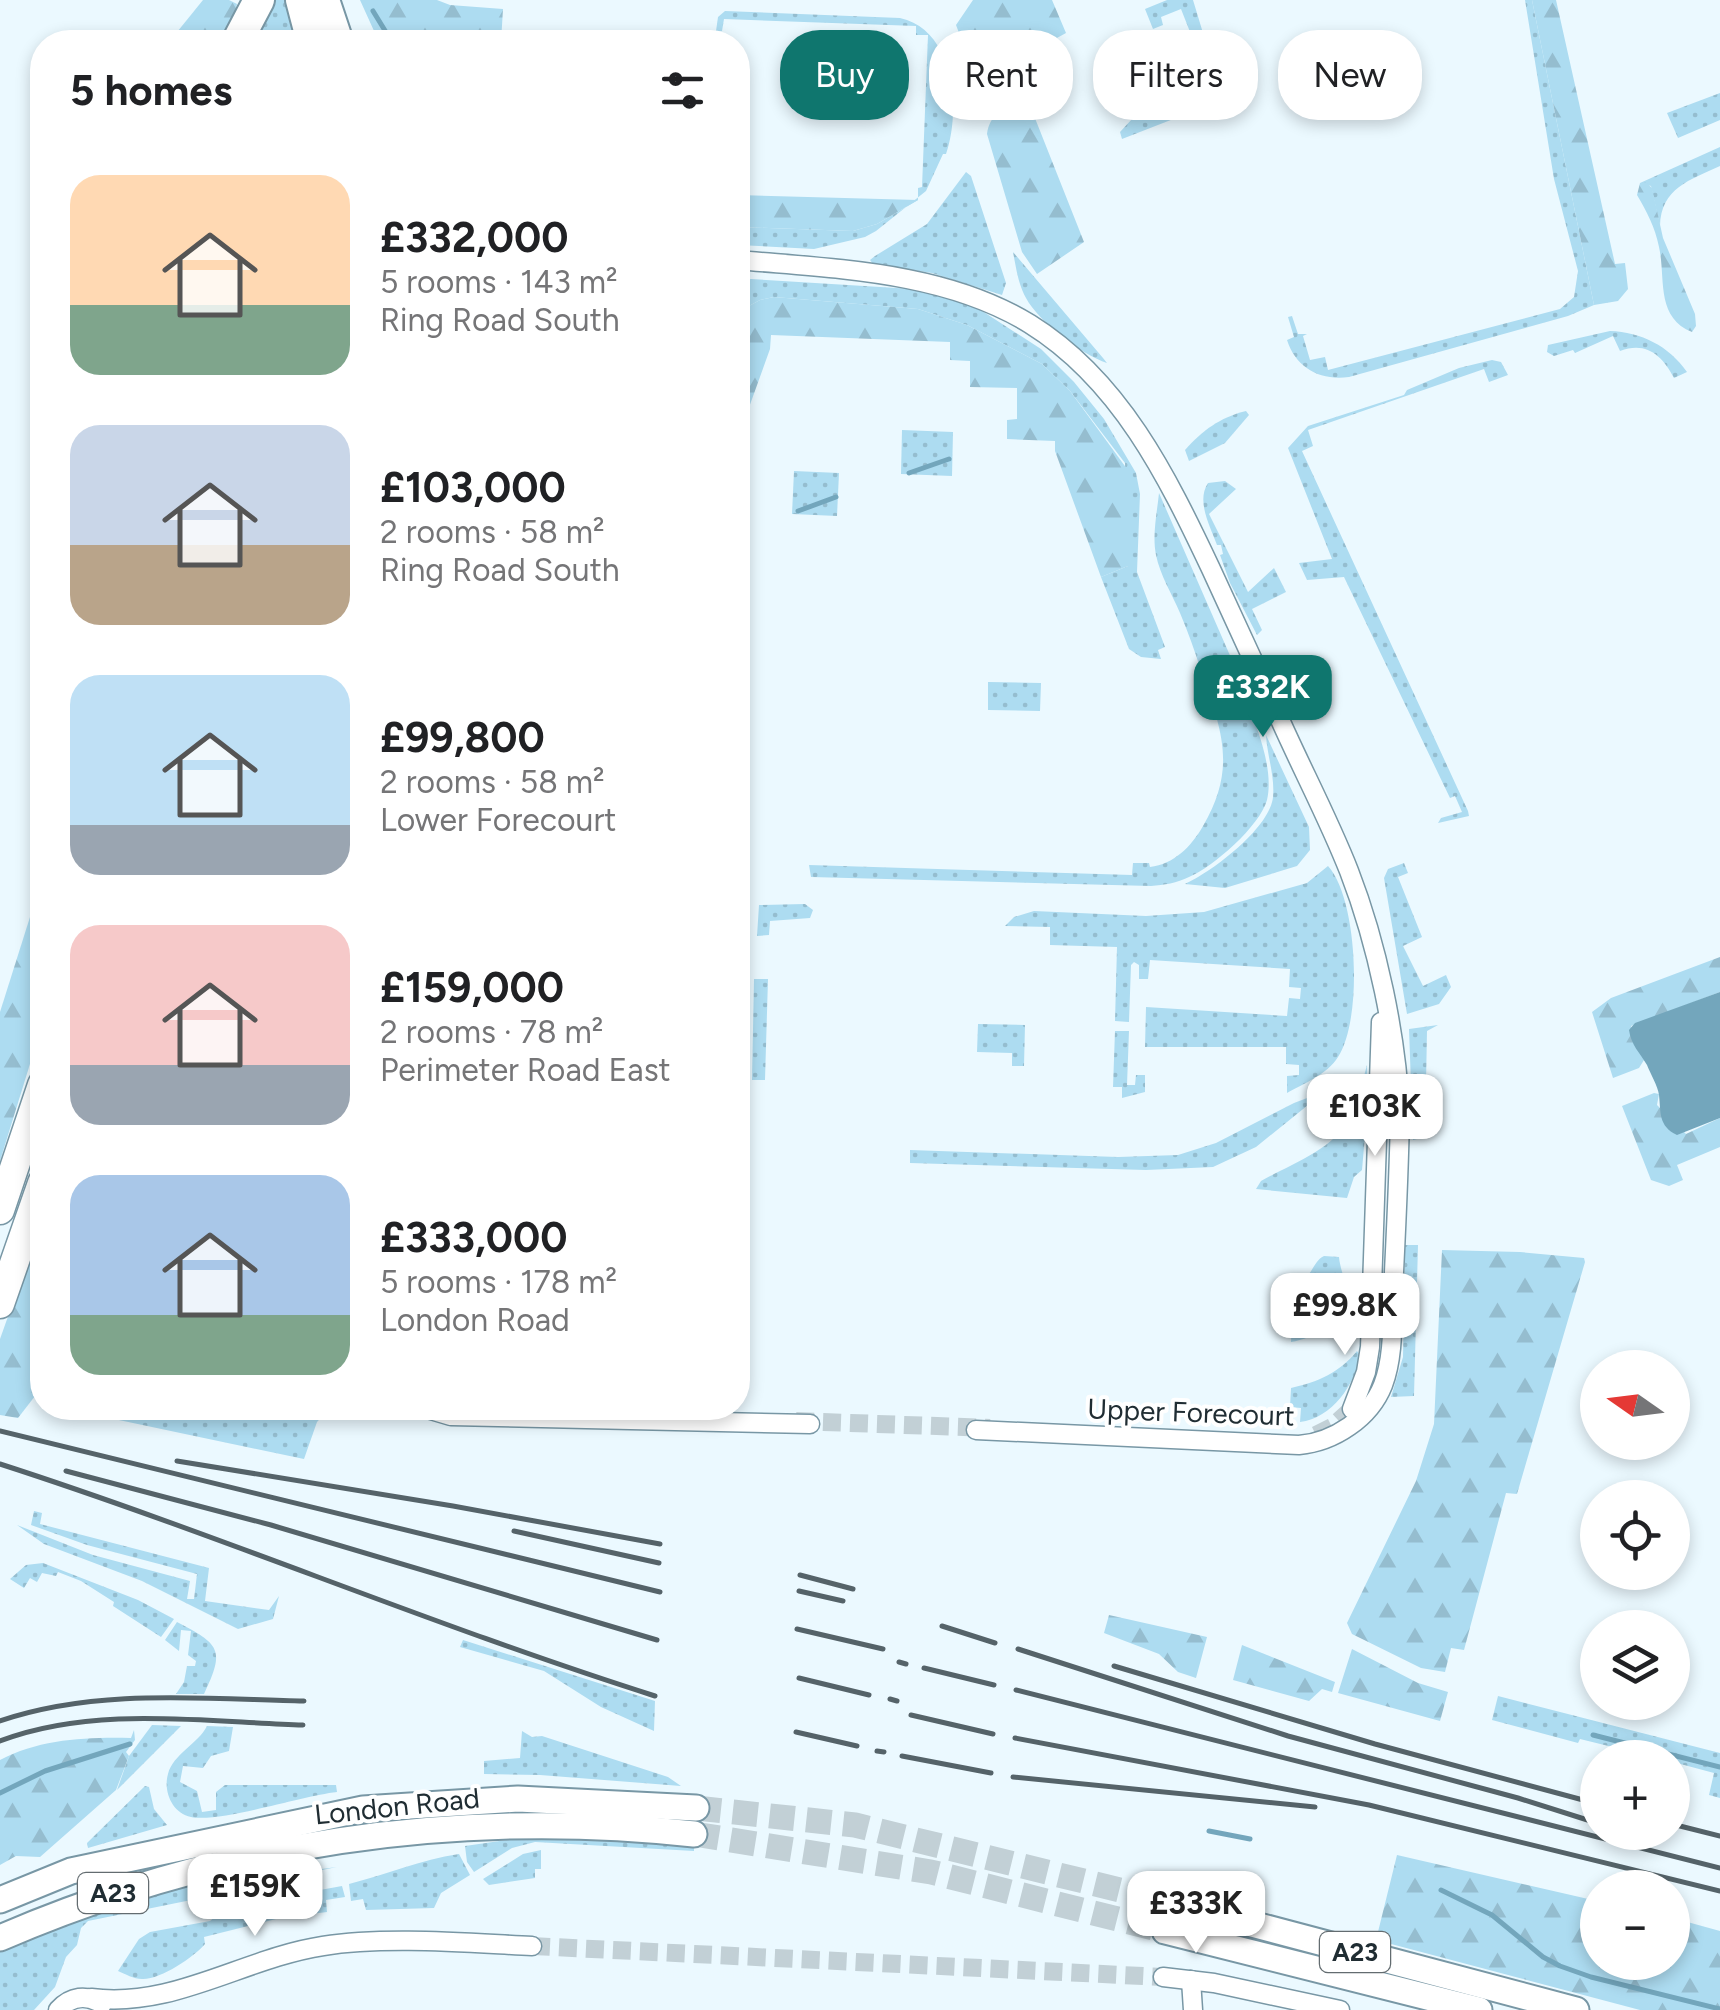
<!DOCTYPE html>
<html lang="en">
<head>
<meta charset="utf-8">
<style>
  :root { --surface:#fff; --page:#f6f6f6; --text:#202124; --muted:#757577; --accent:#0f766e }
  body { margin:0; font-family:Figtree,sans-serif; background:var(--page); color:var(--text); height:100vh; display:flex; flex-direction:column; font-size:38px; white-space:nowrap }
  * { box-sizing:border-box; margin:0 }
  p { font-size:32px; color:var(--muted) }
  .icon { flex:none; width:55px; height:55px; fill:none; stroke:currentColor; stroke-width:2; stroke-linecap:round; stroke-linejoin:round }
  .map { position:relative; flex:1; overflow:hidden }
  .sheet { position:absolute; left:30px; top:30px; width:720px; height:1390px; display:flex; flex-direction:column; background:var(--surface); border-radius:40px; box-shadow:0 5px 15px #0003 }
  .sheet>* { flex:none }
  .hud { position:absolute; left:780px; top:30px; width:790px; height:90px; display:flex; gap:20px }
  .needle { width:65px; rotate:284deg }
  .controls { position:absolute; left:1580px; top:1350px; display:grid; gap:20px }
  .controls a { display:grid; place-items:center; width:110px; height:110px; border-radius:50%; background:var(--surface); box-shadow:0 5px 15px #0003; font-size:50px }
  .price { position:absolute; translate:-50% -85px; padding:0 22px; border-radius:20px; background:#fff; color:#222; font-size:32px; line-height:65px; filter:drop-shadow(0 2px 5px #0008) }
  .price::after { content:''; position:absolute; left:50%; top:60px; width:30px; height:22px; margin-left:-15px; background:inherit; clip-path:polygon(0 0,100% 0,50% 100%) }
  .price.current { background:var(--accent); color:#fff }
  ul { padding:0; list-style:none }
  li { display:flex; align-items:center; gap:30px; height:250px; padding:0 40px }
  li span { display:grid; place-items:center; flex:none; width:280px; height:200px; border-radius:30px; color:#555 }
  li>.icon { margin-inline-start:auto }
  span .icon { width:120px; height:120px; fill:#fffc; stroke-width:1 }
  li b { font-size:42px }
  h2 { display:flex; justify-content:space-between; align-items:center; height:120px; padding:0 40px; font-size:42px }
  .chip { padding:0 35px; border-radius:40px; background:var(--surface); box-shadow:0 5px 15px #0003; font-size:35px; line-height:90px }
  .chip.current { background:var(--accent); color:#fff }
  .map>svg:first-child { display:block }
  .grass { fill:url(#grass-dots) }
  .forest { fill:url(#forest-firs) }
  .water { fill:#73a6bc }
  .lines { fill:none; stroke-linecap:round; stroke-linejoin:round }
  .stream { stroke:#73a6bc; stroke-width:5 }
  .minor-tunnel { stroke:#c2d0d6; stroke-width:18; stroke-dasharray:18 9; stroke-linecap:butt }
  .primary-tunnel { stroke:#c2d0d6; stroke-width:25; stroke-dasharray:25 12; stroke-linecap:butt }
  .minor-casing { stroke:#7897a5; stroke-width:21 }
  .primary-casing { stroke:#7897a5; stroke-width:29 }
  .trunk-casing { stroke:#7897a5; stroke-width:31 }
  .motorway-casing { stroke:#7897a5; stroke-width:34 }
  .minor { stroke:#fff; stroke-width:18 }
  .primary { stroke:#fff; stroke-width:25 }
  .trunk { stroke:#fff; stroke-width:28 }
  .motorway { stroke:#fff; stroke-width:30 }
  .rail { stroke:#556369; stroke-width:5 }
  .labels { text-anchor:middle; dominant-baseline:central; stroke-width:8; stroke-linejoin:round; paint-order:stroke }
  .shield { fill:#fff; stroke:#636c70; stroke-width:2.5 }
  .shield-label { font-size:25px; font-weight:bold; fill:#202d33 }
  .street-label { font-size:28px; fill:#202d33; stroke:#fff }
</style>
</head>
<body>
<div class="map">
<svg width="1720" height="2010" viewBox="0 0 1720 2010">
  <defs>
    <pattern id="grass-dots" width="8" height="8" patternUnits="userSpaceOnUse" patternTransform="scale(2.5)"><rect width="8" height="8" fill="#addcf1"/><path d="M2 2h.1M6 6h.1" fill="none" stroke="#95bdcf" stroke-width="1.8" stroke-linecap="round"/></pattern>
    <pattern id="forest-firs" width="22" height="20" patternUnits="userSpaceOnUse" patternTransform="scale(2.5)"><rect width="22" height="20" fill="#addcf1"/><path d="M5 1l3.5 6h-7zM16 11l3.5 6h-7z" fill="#95bdcf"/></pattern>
  </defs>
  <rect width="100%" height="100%" fill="#ebf9ff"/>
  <!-- grass -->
  <g class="grass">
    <path d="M268 0H289L299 42H247Z"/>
    <path d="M1167 0H1193L1203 33 1192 37 1181 9 1161 17 1163 25 1153 29 1145 9Z"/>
    <path d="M1525 0H1532L1594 305 1568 316 1349 377C1320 381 1296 368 1287 340L1294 337 1288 317 1292 316 1298 334H1307L1303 336 1310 360 1325 357 1328 370 1560 309 1574 297 1578 271 1554 179Z"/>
    <path d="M725 11 900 18C955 30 961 111 946 154H943L926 191 876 231 865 237 814 249 738 245V227L853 231 877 224 918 200V188L922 187 928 35H916V26L724 19 722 31H716L718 17Z"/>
    <path d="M1203 63 1217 102 1122 139 1120 132 1132 119 1155 109 1147 92 1155 88 1153 82 1181 72 1186 85 1176 87 1180 95 1192 88 1185 70Z"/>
    <path d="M1720 93V120L1678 138 1667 113Z"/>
    <path d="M1720 147V166C1690 180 1661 188 1660 226L1651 186 1640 183Z"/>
    <path d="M966 172 971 176 1006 283 1002 295 932 273 873 264 870 260 875 256 927 224Z"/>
    <path d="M1013 252 1103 358 1107 363C1082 355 1038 321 1026 298 1018 284 1016 267 1013 252Z"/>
    <path d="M751 279 913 289 976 307 1041 349 1074 382 1104 419 1136 473 1140 494 1137 572 1165 647 1158 650 1161 659 1141 657 1129 649 1101 577 1128 566 1125 463 1070 391 1042 364 967 325 918 309 774 297 760 300 738 312V281Z"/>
    <path d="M1610 331C1641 332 1669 346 1687 372L1674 378C1662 355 1646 341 1620 351L1613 336 1575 353 1573 350 1554 356 1547 352 1548 345Z"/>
    <path d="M1492 360 1501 362 1508 375 1489 382 1484 369 1308 430 1313 446 1302 451 1468 811 1469 816 1438 823 1441 818 1462 812 1455 796 1450 798 1344 577 1307 580 1299 563 1332 559 1288 448 1308 426 1404 395 1407 390 1459 368Z"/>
    <path d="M1246 411 1249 415 1225 443 1189 461 1185 450C1203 430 1219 418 1246 411Z"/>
    <path d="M902 430 953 432 952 476 901 474Z"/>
    <path d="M794 471 839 473 837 516 792 514Z"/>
    <path d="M1225 481 1236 489 1209 514 1248 592 1274 568 1286 592 1252 609 1262 630 1257 635 1230 583 1220 555 1223 554 1221 545H1217C1210 526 1196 501 1208 483Z"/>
    <path d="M1159 493 1249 699 1246 701C1258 728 1274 771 1267 800 1260 826 1213 867 1189 877 1177 883 1164 885 1151 886L811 877 809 865 1132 875 1133 863H1149L1150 867C1174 864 1191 847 1203 826 1237 768 1222 730 1201 671 1195 651 1188 632 1180 613 1172 594 1160 575 1156 555 1152 535 1157 513 1159 493Z"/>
    <path d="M988 682 1041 683 1040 711 988 710Z"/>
    <path d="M1266 735 1309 827 1310 850 1297 866 1225 888 1185 884C1212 872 1270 828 1273 797 1275 776 1267 755 1266 735Z"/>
    <path d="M1404 863 1408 873 1398 877 1422 937 1403 946 1423 986 1446 975 1451 987 1439 1004 1407 1014 1384 878 1388 869Z"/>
    <path d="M1328 866C1358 899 1363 1019 1338 1057 1328 1074 1303 1084 1287 1093V1076L1299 1075V1065L1286 1064V1047H1145L1146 1007 1287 1016 1289 998 1300 999 1301 988 1289 987 1290 969 1150 960 1148 979H1139V965L1134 962 1131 965 1129 1022 1115 1021 1117 947 1050 945V927L1005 926 1014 917 1034 911 1146 916 1204 912 1307 883Z"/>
    <path d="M805 904 813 910 810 918 770 921 769 935 757 936 759 905Z"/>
    <path d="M754 979H768L765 1080H752Z"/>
    <path d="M978 1024 1025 1025 1024 1066H1012V1053L977 1052Z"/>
    <path d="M1438 1025 1427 1031 1425 1137 1413 1140 1409 1029Z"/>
    <path d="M1115 1031H1129L1127 1085H1135L1136 1075H1145V1092L1122 1098V1087H1113Z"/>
    <path d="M1367 1065 1368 1100 1362 1170 1354 1177 1347 1198 1256 1189 1261 1181C1291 1164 1333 1150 1350 1118 1358 1102 1362 1083 1367 1065Z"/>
    <path d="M1315 1095 1318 1097 1256 1147 1213 1167 1146 1170 910 1163V1150L1118 1157 1178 1155 1216 1143 1294 1103Z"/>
    <path d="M1405 1245H1418L1414 1396 1391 1397 1403 1357Z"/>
    <path d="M1324 1256 1339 1257C1340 1270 1348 1285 1346 1298 1342 1324 1314 1338 1291 1342L1292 1303 1298 1302V1282C1312 1278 1313 1261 1324 1256Z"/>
    <path d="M1357 1351 1360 1355C1355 1385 1332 1418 1300 1422L1301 1408 1290 1407 1291 1388C1318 1382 1339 1373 1357 1351Z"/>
    <path d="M62 1408H330L317 1422 304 1459Z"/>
    <path d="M34 1511 42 1513 40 1524 209 1568 205 1601 269 1610 279 1596 273 1619 238 1629 142 1581 44 1544 17 1525 93 1555 190 1581 187 1599H194L197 1574 87 1545 31 1525Z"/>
    <path d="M43 1563 138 1600 174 1619 161 1637 113 1606 114 1602 81 1581 58 1572 56 1576 42 1573 37 1582 30 1578 24 1588 10 1579 26 1565Z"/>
    <path d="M177 1622C219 1644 226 1649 204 1694H176L184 1682 187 1666H195L196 1661 188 1655 191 1631 181 1630 179 1651 165 1640Z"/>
    <path d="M463 1640 655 1701 654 1731 601 1707 544 1671 460 1647Z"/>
    <path d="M1498 1696 1720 1753V1798L1709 1795 1714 1773 1673 1762 1672 1758 1653 1757 1580 1739 1578 1743 1492 1720Z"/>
    <path d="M152 1725 181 1726 117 1790 129 1756Z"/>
    <path d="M207 1726 233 1727 229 1751 211 1756 203 1768 183 1766 180 1782 197 1791 202 1812 216 1810V1792L225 1785H336L337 1792C301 1796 220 1823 191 1817 172 1813 163 1791 168 1774 173 1754 198 1744 207 1726Z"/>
    <path d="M522 1731 532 1737 542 1736 668 1777 681 1786 540 1775 484 1774V1761L520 1758Z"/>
    <path d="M145 1786 149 1787 154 1809 167 1825 88 1848 87 1843Z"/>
    <path d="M540 1835 694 1845V1851L535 1842 512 1848 474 1872 467 1862 465 1846Z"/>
    <path d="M541 1850V1869H535V1878L489 1885 483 1879 523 1854Z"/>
    <path d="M459 1854 470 1875 441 1893 434 1908 366 1910 363 1899 351 1901 349 1884C388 1874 420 1860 459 1854Z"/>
    <path d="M313 1865 314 1870 337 1867 247 1885 236 1876 205 1882 201 1898 88 1921 81 1928 77 1945 66 1957 55 1987 34 2010H0V1948L96 1908 251 1866Z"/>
    <path d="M342 1886 345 1897 326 1900 327 1912 280 1918 204 1937 205 1944C194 1957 160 1980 142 1979 134 1979 125 1974 118 1971L139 1939 150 1932 210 1921 227 1907Z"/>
  </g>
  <!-- forest -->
  <g class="forest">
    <path d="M203 0H229L237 4 233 22 221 42H169Z"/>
    <path d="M360 0H437L450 5 503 9 501 42H379Z"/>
    <path d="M973 0H1052L1066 33 1015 61 1018 68 995 81 983 82 975 75 956 25Z"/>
    <path d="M1532 0H1556L1615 264 1625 263 1628 289 1618 301 1594 305Z"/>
    <path d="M1027 98 1084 242 1037 274 1022 252 987 134C990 111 1008 107 1027 98Z"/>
    <path d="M1640 183H1647L1652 188 1663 238 1695 314 1696 326 1692 332C1655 317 1666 278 1659 247 1655 227 1647 212 1637 195Z"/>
    <path d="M738 195 918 200 877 224 853 231 738 227Z"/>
    <path d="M774 297 918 309 967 325 1042 364 1070 391 1130 473 1132 510 1128 566 1101 577 1055 451V441L1007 439V420L1017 419V388L970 387V361L950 360V342L771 335 770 349 738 438V312L760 300Z"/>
    <path d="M42 879V1025L0 1161V1012Z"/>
    <path d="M1720 957V992L1631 1026 1644 1060 1639 1068 1613 1078 1592 1012 1611 998Z"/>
    <path d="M1654 1093 1659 1094 1657 1105 1686 1134 1720 1118V1147L1677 1165 1683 1180 1669 1186 1651 1180 1622 1106Z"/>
    <path d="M42 1221V1387L18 1418 0 1415V1339Z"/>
    <path d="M1442 1250 1520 1252 1584 1258 1585 1262 1517 1494 1506 1493 1464 1650 1451 1648 1445 1672 1421 1668 1352 1634 1347 1623 1416 1481 1434 1424Z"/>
    <path d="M1109 1615 1207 1637 1196 1678 1178 1672 1159 1654 1104 1633Z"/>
    <path d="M1242 1645 1335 1682 1332 1692 1322 1689 1309 1701 1233 1680Z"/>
    <path d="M1352 1649 1418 1683 1448 1692 1440 1721 1338 1693Z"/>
    <path d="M134 1730 135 1740 126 1752 129 1756 116 1790 40 1857 16 1856 0 1865V1760C40 1739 86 1737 131 1738Z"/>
    <path d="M1397 1855 1597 1901 1598 1962H1672L1673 1918 1720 1931V2010H1640L1376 1940Z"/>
  </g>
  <!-- water -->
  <path class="water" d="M1720 992V1118L1677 1135C1658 1126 1661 1112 1659 1095 1658 1086 1650 1073 1647 1065 1640 1053 1631 1045 1629 1030L1635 1023Z"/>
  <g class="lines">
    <!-- stream -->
    <g class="stream">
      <path d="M373 11 392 42"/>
      <path d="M909 473 949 459"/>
      <path d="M798 511 836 497"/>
      <path d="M1593 1735 1720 1767"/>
      <path d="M0 1793 45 1771 130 1744"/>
      <path d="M1209 1831 1250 1839"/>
      <path d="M1441 1890 1492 1915 1543 1957 1560 1966 1591 1977 1720 2009"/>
    </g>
    <!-- minor-tunnel -->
    <g class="minor-tunnel">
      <path d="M796 1421 990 1428"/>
      <path d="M1316 1435 1332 1427 1352 1409"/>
      <path d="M532 1946 1163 1977"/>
    </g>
    <!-- primary-tunnel -->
    <g class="primary-tunnel">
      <path d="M696 1808 855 1825 1165 1901"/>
      <path d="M694 1834 931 1872 1165 1931"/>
    </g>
    <!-- minor casing -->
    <g class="minor-casing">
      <g id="minor">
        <path d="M738 260C835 269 944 271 1030 324 1120 380 1167 476 1211 569 1232 614 1253 660 1274 706 1298 762 1327 815 1349 871 1377 943 1397 1037 1400 1114 1399 1173 1396 1233 1393 1292 1392 1322 1394 1356 1383 1385 1370 1418 1334 1442 1299 1445L976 1430"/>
        <path d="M424 1408 451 1416 810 1424"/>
        <path d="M1352 1409 1366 1372 1370 1347 1381 1022"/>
        <path d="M1163 1977 1214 1983 1340 2010"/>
        <path d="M1191 1980 1193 2010"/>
        <path d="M91 1998C173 2009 244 1958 323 1946 386 1936 467 1943 532 1946"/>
        <path d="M58 2010C71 1996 86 1994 102 2004"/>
      </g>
    </g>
    <!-- primary casing -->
    <g class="primary-casing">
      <g id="primary">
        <path d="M0 1900 71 1871 363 1809 518 1799 696 1808"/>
        <path d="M1165 1901 1576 2010"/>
        <path d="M1165 1931 1479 2010"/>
        <path d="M0 1938C220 1843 456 1808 694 1834"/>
      </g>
    </g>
    <!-- trunk casing -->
    <g class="trunk-casing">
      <g id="trunk">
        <path d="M0 1210 42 1085"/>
        <path d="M0 1304 42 1183"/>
      </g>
    </g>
    <!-- motorway casing -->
    <g class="motorway-casing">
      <g id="motorway">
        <path d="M301 0 312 42"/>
        <path d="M324 0 338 42"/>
        <path d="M237 42 259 0"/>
      </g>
    </g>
    <!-- minor -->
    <use href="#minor" class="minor"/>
    <!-- primary -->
    <use href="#primary" class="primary"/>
    <!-- trunk -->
    <use href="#trunk" class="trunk"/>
    <!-- motorway -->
    <use href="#motorway" class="motorway"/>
    <!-- rail -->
    <g class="rail">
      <path d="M0 1431 660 1592"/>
      <path d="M177 1461 453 1506 660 1544"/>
      <path d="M0 1464C220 1535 434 1626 655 1696"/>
      <path d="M66 1471 271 1525 657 1640"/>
      <path d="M514 1531 659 1563"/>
      <path d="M800 1575 853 1589"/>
      <path d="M799 1591 843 1601"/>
      <path d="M942 1626 995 1643"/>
      <path d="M797 1629 883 1649"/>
      <path d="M1018 1649 1288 1736 1518 1798 1597 1823"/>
      <path d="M899 1662 906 1664"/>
      <path d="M1114 1666 1375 1744 1598 1804"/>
      <path d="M924 1668 994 1685"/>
      <path d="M799 1678 869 1695"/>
      <path d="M1016 1690 1720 1868"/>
      <path d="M890 1699 897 1701"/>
      <path d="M911 1715 993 1734"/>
      <path d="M0 1721C97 1688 204 1699 304 1701"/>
      <path d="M796 1732 857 1746"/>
      <path d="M1015 1738 1369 1805 1720 1891"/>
      <path d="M0 1741C94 1705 205 1722 303 1725"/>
      <path d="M877 1751 884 1752"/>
      <path d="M902 1756 991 1773"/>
      <path d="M1013 1777 1315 1807"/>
      <path d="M1672 1824 1720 1836"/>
    </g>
  </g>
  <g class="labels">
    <!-- shield labels -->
    <g class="shield">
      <rect x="78" y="1873" width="70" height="40" rx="8"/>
      <rect x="1320" y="1932" width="70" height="40" rx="8"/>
    </g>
    <g class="shield-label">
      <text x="113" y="1893">A23</text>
      <text x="1355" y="1952">A23</text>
    </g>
    <!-- street labels -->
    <g class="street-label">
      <text transform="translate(1191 1412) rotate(2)">Upper Forecourt</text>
      <text transform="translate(397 1806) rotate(-6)">London Road</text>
    </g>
  </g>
</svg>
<div class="controls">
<a><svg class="needle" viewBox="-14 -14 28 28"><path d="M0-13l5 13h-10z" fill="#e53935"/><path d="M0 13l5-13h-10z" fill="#757577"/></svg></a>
<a><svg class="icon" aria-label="locate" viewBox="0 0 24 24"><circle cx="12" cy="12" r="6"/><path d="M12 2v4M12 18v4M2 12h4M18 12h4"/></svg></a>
<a><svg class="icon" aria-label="layers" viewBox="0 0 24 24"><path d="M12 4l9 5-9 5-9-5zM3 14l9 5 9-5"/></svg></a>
<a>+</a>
<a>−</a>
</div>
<b class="price current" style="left:1263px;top:740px">£332K</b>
<b class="price" style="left:1375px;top:1159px">£103K</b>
<b class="price" style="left:1345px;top:1358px">£99.8K</b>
<b class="price" style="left:255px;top:1939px">£159K</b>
<b class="price" style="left:1196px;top:1956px">£333K</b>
<div class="hud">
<a class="chip current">Buy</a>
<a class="chip">Rent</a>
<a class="chip">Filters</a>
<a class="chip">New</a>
</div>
<section class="sheet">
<h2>5 homes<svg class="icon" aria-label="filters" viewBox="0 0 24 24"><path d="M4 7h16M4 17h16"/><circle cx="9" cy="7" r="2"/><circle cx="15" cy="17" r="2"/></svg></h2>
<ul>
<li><span style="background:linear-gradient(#ffd9b3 65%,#7fa58c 0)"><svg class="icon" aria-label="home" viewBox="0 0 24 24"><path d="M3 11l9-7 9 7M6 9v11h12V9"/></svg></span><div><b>£332,000</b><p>5 rooms · 143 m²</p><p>Ring Road South</p></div></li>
<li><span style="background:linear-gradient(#c9d6e8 60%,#b9a48a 0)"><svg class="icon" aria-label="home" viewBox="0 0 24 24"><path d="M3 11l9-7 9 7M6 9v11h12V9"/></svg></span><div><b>£103,000</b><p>2 rooms · 58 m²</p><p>Ring Road South</p></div></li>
<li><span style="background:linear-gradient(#bfe0f5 75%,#9aa5b1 0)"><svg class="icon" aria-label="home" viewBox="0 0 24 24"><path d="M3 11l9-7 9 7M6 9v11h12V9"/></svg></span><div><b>£99,800</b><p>2 rooms · 58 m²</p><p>Lower Forecourt</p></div></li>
<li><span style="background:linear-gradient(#f6c9c9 70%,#9aa5b1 0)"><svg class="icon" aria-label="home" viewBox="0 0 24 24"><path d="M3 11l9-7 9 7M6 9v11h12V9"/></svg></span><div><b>£159,000</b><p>2 rooms · 78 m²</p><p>Perimeter Road East</p></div></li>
<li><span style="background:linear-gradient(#a9c7e8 70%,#7fa58c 0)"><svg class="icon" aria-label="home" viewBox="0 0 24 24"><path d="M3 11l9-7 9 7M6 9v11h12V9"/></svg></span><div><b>£333,000</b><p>5 rooms · 178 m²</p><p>London Road</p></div></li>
</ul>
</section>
</div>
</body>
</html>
